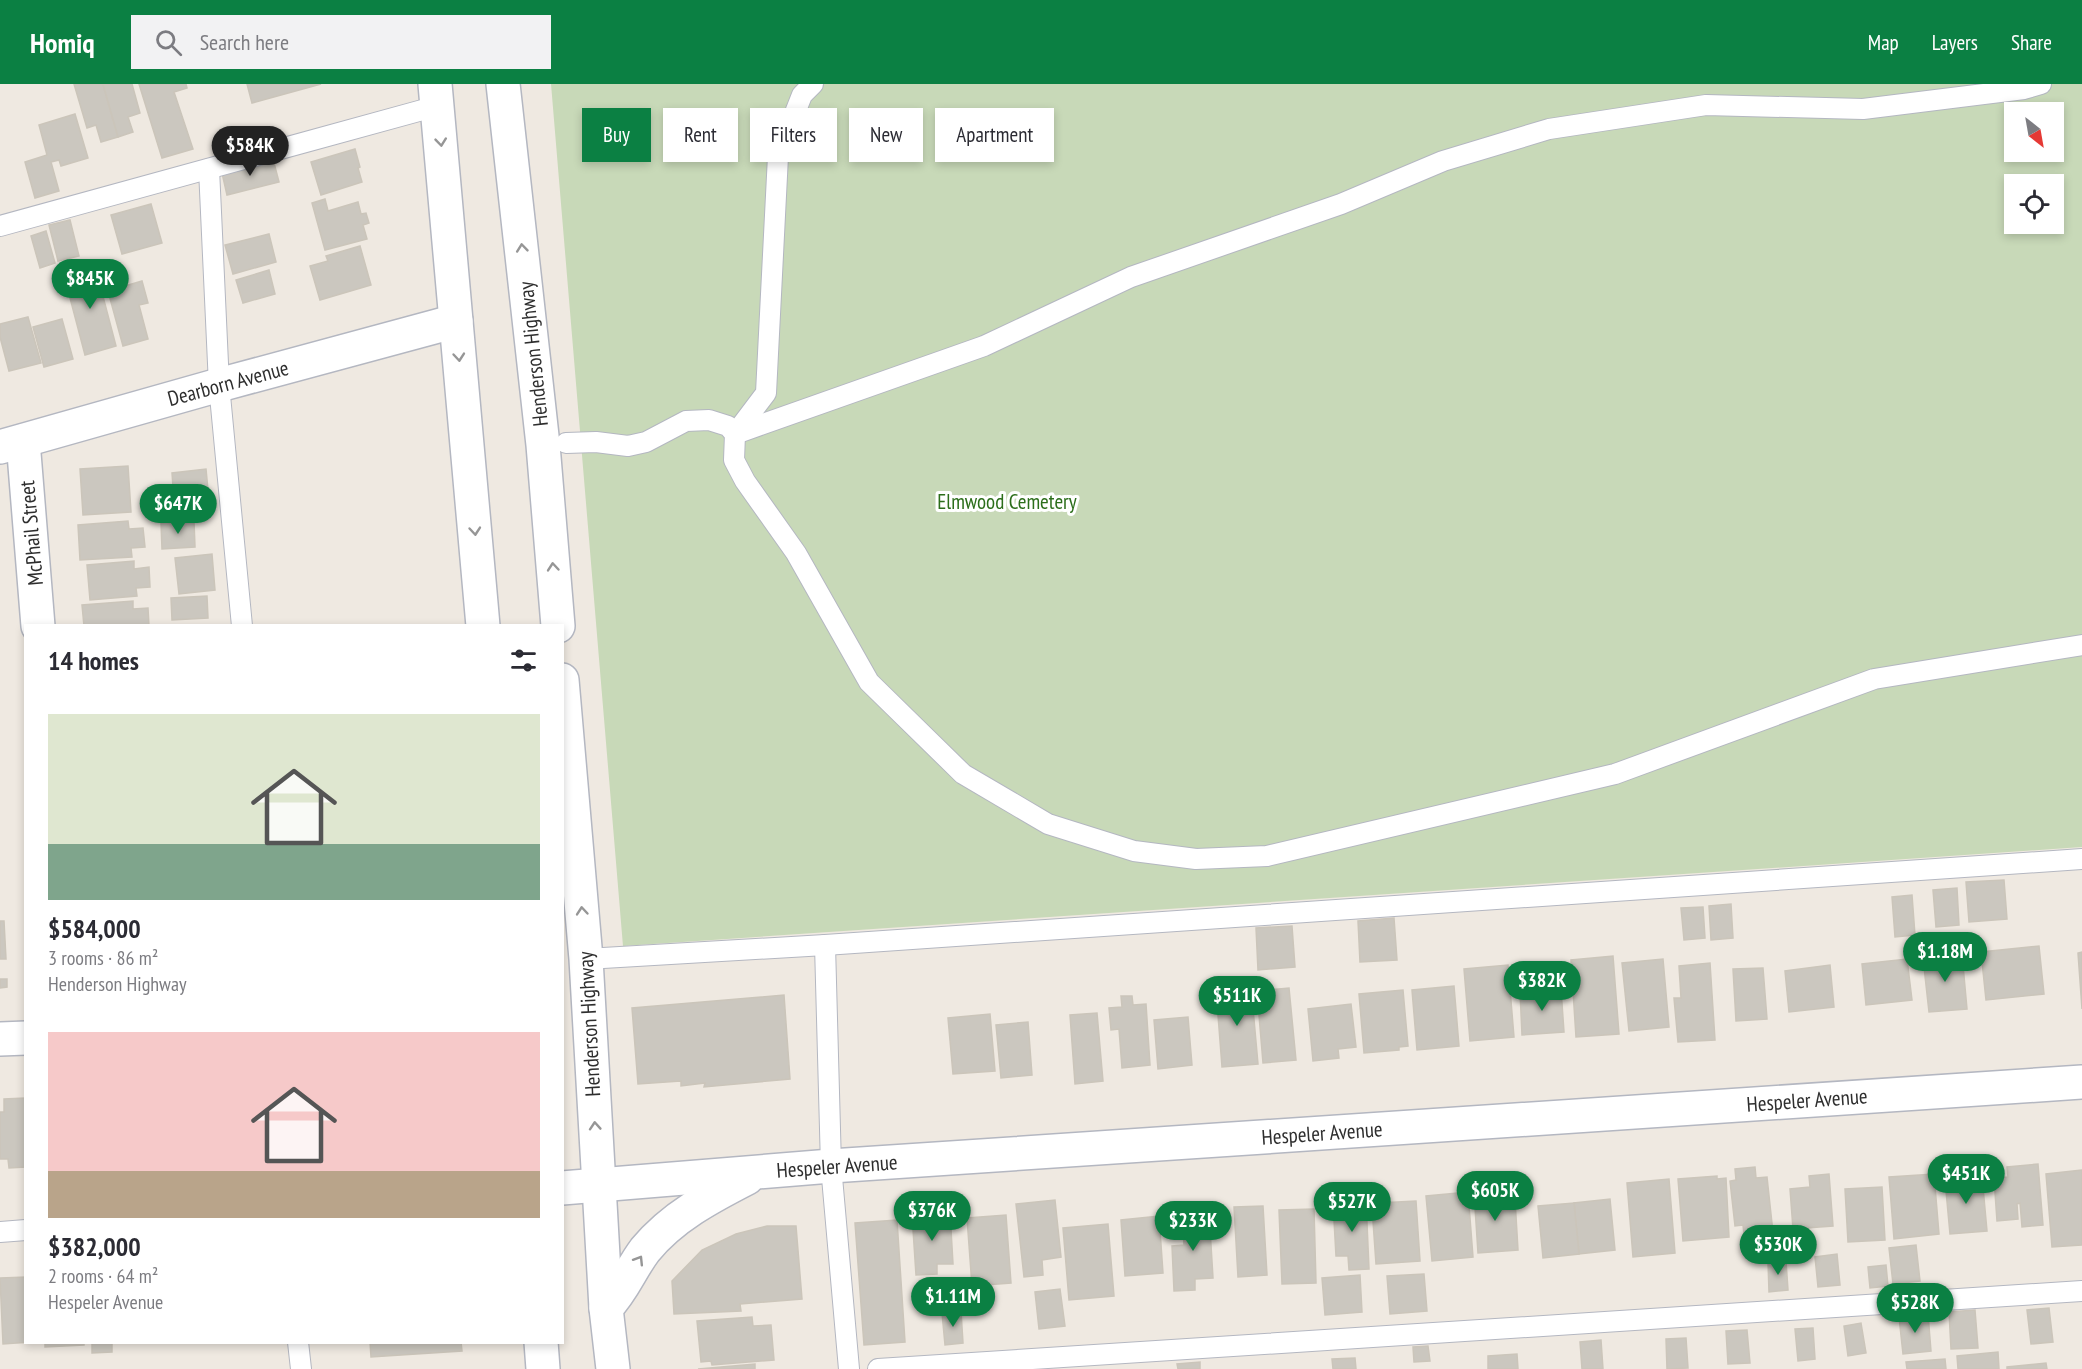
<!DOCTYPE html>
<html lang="en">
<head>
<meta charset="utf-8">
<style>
  :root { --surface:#fff; --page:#f2f2f3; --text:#2b2b33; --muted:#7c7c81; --accent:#0b8043 }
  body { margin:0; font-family:"PT Sans Narrow",sans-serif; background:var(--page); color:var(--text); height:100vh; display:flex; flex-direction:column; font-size:22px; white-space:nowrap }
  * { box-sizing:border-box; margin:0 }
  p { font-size:20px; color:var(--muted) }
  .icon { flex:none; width:33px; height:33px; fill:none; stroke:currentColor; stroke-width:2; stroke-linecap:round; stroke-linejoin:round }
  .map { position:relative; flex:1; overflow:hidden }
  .sheet { position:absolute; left:24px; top:540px; width:540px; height:720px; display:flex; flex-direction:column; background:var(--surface); border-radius:0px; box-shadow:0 3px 9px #0003 }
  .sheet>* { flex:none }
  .top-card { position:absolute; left:582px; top:24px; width:570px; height:54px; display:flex; gap:12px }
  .needle { width:39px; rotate:149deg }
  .fabs { position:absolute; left:2004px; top:18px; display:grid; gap:12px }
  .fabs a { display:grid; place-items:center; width:60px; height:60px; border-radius:0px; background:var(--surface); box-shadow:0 3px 9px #0003; font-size:30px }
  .price { position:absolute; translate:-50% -51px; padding:0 14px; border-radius:21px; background:var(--accent); color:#fff; font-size:20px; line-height:39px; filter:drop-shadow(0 2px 3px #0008) }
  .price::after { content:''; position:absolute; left:50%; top:36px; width:18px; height:14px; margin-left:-9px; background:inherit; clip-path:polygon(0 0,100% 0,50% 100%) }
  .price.selected { background:#222; color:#fff }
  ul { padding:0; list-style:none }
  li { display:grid; align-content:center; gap:12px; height:318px; padding:0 24px }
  li span { display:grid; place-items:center; height:186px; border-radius:0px; color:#555 }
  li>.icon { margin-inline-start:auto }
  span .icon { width:108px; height:108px; fill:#fffc; stroke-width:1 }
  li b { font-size:26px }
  h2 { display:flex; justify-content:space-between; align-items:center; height:72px; padding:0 24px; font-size:26px }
  .chip { padding:0 21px; border-radius:0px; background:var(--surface); box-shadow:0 3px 9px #0003; font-size:21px; line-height:54px }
  .chip.selected { background:var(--accent); color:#fff }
  header { display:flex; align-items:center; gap:36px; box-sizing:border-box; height:84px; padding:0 30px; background:var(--accent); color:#fff }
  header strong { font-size:28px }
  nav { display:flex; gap:33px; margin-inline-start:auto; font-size:21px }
  .search { width:420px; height:54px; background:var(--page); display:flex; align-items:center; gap:15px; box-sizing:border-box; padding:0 21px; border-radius:0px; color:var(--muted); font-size:22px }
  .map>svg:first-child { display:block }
  .cemetery { fill:#c8d9b8; fill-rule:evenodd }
  .building { fill:#cbc7bf; stroke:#cbc5ba; stroke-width:1.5 }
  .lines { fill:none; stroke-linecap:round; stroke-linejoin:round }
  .service-casing { stroke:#b4b7c1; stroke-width:22 }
  .minor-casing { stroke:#b4b7c1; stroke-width:36 }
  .secondary-casing { stroke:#b4b7c1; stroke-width:36 }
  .service { stroke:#fff; stroke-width:20 }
  .minor { stroke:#fff; stroke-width:33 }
  .secondary { stroke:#fff; stroke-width:33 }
  .oneway { stroke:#969696 }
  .labels { text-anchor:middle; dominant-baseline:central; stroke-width:6; stroke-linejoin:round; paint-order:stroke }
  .street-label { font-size:21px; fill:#2e2e2e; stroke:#fff }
  .park-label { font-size:21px; fill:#2c6e1b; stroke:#fff }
</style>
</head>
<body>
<header>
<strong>Homiq</strong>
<div class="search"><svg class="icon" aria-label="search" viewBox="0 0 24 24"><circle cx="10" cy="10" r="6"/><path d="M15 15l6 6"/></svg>Search here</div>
<nav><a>Map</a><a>Layers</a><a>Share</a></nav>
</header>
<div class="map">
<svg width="2082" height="1285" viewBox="0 0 2082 1285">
  <rect width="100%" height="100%" fill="#efe9e1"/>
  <!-- cemetery -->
  <path class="cemetery" d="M551 0H2082V763L623 862ZM2014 28H2054V68H2014ZM2014 100H2054V140H2014Z"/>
  <!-- building -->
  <g class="building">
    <path d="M74 0H103L118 53 101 58 96 41 87 44Z"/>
    <path d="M103 0H132L140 29 128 33 133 48 118 53Z"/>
    <path d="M139 0H186L187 4 174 8 193 65 162 74Z"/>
    <path d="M247 0H321L252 19Z"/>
    <path d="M75 30 88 74 61 82 59 76 51 78 59 107 35 114 25 78 47 71 39 41Z"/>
    <path d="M355 65 360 83 358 84 362 98 321 111 311 78Z"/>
    <path d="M273 75 279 98 227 111 222 89Z"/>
    <path d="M325 115 328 127 358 118 361 130 366 129 369 139 363 141 367 155 325 166 312 119Z"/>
    <path d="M151 120 162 159 122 170 111 131Z"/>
    <path d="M70 136 79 172 58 177 49 141Z"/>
    <path d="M46 147 55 179 40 184 31 152Z"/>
    <path d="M269 150 276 178 233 190 225 161Z"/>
    <path d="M360 162 371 201 320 216 310 182 328 177 326 172Z"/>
    <path d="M95 182 116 262 85 271 64 191Z"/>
    <path d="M269 186 275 210 243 219 236 196Z"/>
    <path d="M142 197 148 219 139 221 148 255 123 262 108 207Z"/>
    <path d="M28 233 41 279 9 287 0 253V240Z"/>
    <path d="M62 235 73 275 44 283 33 243Z"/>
    <path d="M128 382 131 428 83 431 80 385Z"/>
    <path d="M206 385 210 427 175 430 172 389Z"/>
    <path d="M128 437 129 445 143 444 145 463 131 464 132 473 80 476 78 441Z"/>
    <path d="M194 437 195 463 162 465 161 439Z"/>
    <path d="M212 470 215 506 179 510 175 474Z"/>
    <path d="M134 477V485L149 483 150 503 136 504 137 512 90 516 87 481Z"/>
    <path d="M207 512 208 534 172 536 171 514Z"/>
    <path d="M133 517V525L148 524 149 542H84L82 521Z"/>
    <path d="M2004 796 2007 835 1969 838 1966 798Z"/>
    <path d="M1957 804 1959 841 1936 843 1933 806Z"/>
    <path d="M1912 811 1915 851 1895 853 1892 813Z"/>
    <path d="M1731 820 1733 854 1711 856 1709 822Z"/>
    <path d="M1703 823 1705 854 1684 856 1681 824Z"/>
    <path d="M1394 834 1397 876 1360 878 1358 837Z"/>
    <path d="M0 837H4L6 875H0Z"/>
    <path d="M1292 842 1295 883 1258 886 1256 844Z"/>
    <path d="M2039 862 2044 910 1986 916 1981 868Z"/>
    <path d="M2082 868V925L2078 869Z"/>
    <path d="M1962 870 1967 925 1929 928 1923 874Z"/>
    <path d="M1613 872 1619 950 1576 953 1571 876Z"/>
    <path d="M1663 875 1669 943 1629 947 1622 879Z"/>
    <path d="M1907 875 1912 916 1866 921 1862 880Z"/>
    <path d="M1710 879 1715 956 1678 958 1674 914H1681L1679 882Z"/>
    <path d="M1508 881 1514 953 1470 957 1464 885Z"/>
    <path d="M1830 881 1834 923 1789 928 1785 887Z"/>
    <path d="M1763 884 1767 935 1736 937 1733 885Z"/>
    <path d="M0 895H7V903L0 904Z"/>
    <path d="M1251 902 1258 980 1222 983 1216 905Z"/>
    <path d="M1454 902 1459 962 1417 966 1412 906Z"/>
    <path d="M1289 904 1296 976 1263 979 1257 907Z"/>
    <path d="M1561 905 1564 948 1522 951 1520 907Z"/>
    <path d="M1403 906 1408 962 1399 963V966L1364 969 1359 910Z"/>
    <path d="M784 911 790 995 704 1003 705 999 681 1002V997L638 1000 632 924Z"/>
    <path d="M1121 912H1132L1133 921 1146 920 1150 981 1122 984 1119 945 1111 946 1109 924 1122 923Z"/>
    <path d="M1351 920 1356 963 1338 965 1339 974 1313 977 1308 925Z"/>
    <path d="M1097 929 1103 997 1075 1000 1070 931Z"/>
    <path d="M990 930 995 987 953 990 948 934Z"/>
    <path d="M1188 933 1192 981 1158 985 1154 936Z"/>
    <path d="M1028 938 1032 991 1001 994 996 941Z"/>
    <path d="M25 1014 26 1083 9 1084 8 1075H0V1028H4V1015Z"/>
    <path d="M2038 1080 2043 1141 2022 1143 2020 1119 2017 1120 2018 1135 1997 1137 1994 1094 2008 1093 2007 1083Z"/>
    <path d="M1755 1083 1756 1094 1767 1093 1774 1158 1745 1161 1743 1141 1735 1142 1730 1097 1736 1096 1735 1085Z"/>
    <path d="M2082 1086V1161L2052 1163 2046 1090Z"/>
    <path d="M1829 1090 1833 1142 1793 1145 1790 1105 1810 1103 1809 1092Z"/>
    <path d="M1934 1090 1939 1150 1894 1155 1889 1093Z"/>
    <path d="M1717 1092V1095L1726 1094 1729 1153 1683 1157 1678 1095Z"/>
    <path d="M1982 1092 1987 1147 1950 1150 1945 1096Z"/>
    <path d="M1669 1095 1675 1169 1633 1173 1627 1099Z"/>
    <path d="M1882 1103 1885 1156 1848 1158 1845 1105Z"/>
    <path d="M1501 1106 1502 1116 1515 1115 1518 1166 1478 1169 1474 1108Z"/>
    <path d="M1468 1108 1473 1173 1432 1177 1426 1112Z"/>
    <path d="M1610 1115 1615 1166 1579 1170 1574 1119Z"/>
    <path d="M1055 1116 1061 1173 1042 1176 1043 1191 1024 1193 1016 1120Z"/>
    <path d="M1366 1116 1369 1185 1349 1186 1348 1172H1336L1333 1118Z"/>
    <path d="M1416 1117 1420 1177 1376 1180 1372 1123 1378 1122V1119Z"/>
    <path d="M1574 1119 1579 1170 1543 1174 1538 1122Z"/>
    <path d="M1263 1122 1267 1191 1238 1193 1234 1123Z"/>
    <path d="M1314 1125 1316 1199 1282 1200 1279 1126Z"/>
    <path d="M950 1128 953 1180H937V1190L916 1191 912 1130Z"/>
    <path d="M1209 1128 1213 1194 1195 1195V1206L1174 1207 1172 1162 1184 1161 1182 1129Z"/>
    <path d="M1006 1131 1011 1199 972 1202 967 1134Z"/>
    <path d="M1159 1132 1163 1189 1125 1192 1121 1136Z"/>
    <path d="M897 1136 905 1258 864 1261 855 1139Z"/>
    <path d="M1108 1140 1114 1212 1069 1216 1063 1144Z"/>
    <path d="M767 1142H796L802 1215 740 1220 741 1227 674 1230 672 1197 702 1166 736 1150Z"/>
    <path d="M1916 1161 1920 1197 1893 1200 1889 1164Z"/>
    <path d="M1837 1170 1840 1201 1818 1203 1815 1173Z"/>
    <path d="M1786 1177 1788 1206 1769 1208 1768 1178Z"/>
    <path d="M1886 1181 1888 1202 1870 1204 1868 1183Z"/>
    <path d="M1424 1190 1427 1227 1390 1230 1387 1192Z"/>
    <path d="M1360 1191 1362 1228 1325 1231 1322 1194Z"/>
    <path d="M26 1193V1258H31L3 1260 0 1194Z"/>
    <path d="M1060 1205 1065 1242 1039 1245 1035 1208Z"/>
    <path d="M2049 1224 2053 1258 2031 1260 2027 1226Z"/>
    <path d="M1975 1226 1978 1264 1951 1265 1949 1228Z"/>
    <path d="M961 1227 963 1259 945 1261 942 1229Z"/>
    <path d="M1928 1230 1931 1267 1903 1270 1899 1233Z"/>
    <path d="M752 1233 753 1242 771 1241 774 1276 712 1281 711 1277 701 1278 697 1237Z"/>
    <path d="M1861 1239 1866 1269 1848 1272 1844 1242Z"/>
    <path d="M1813 1244 1815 1275 1798 1277 1795 1245Z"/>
    <path d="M1747 1246 1750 1279 1728 1280 1726 1247Z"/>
    <path d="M1686 1254 1688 1284 1667 1285 1666 1255Z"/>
    <path d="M1601 1256 1603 1285H1582L1580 1258Z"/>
    <path d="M45 1258H84V1261L45 1263Z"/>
    <path d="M92 1258H112V1268L92 1269Z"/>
    <path d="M370 1258H461L462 1267 371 1273Z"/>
    <path d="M1428 1262 1430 1277 1414 1278 1413 1263Z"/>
    <path d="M1998 1268 1999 1285H1958L1957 1272Z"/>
    <path d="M1517 1270 1518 1285H1488V1272Z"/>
    <path d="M1355 1274 1356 1285H1333L1332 1275Z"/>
    <path d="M1945 1275 1946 1285H1907L1906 1278Z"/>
    <path d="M1200 1278V1285H1178L1177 1280Z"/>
    <path d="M2046 1279 2047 1285H2007V1283Z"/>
    <path d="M755 1280V1285H698Z"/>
  </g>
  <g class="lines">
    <!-- service casing -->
    <g class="service-casing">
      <g id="service">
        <path d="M813 0 802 11 778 72 766 309 735 350 734 376 745 397 796 469 869 598 963 690 1048 740 1134 767 1196 775 1267 772 1615 690 1874 595 2082 561"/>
        <path d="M209 85 219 301 242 542"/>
        <path d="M0 142 437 22"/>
        <path d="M735 350 984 262 1131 193 1341 120 1443 77 1549 45 1706 21 1863 25 2024 5 2041 0"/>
        <path d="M566 359 596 358 628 362 646 358 686 337 709 336 728 342 735 350"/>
        <path d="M825 861 831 1082 849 1285"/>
        <path d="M586 875 825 861 2082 775"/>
        <path d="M0 1148 26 1146"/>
        <path d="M298 1258 301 1285"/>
        <path d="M878 1285 2082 1207"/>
      </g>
    </g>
    <!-- minor casing -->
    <g class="minor-casing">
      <g id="minor">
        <path d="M23 357 38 542"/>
        <path d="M0 363 219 301 456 237"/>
        <path d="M0 955 26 954"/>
      </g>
    </g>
    <!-- secondary casing -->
    <g class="secondary-casing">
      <g id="secondary">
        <path d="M435 0 483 542"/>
        <path d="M503 0 543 361 558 542"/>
        <path d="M562 596 586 875 606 1224 613 1285"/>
        <path d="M562 1104 831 1082 2082 998"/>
        <path d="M606 1224C624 1205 630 1186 645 1166 672 1133 710 1113 747 1094"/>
        <path d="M541 1258 543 1285"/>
      </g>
    </g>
    <!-- service -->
    <use href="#service" class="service"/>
    <!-- minor -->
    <use href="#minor" class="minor"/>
    <!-- secondary -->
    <use href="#secondary" class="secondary"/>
  </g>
  <!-- one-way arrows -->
  <defs><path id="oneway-chevron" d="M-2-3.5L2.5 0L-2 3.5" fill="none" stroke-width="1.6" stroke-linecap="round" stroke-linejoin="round" transform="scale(1.5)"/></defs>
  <g class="oneway">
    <use href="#oneway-chevron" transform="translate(441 58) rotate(84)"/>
    <use href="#oneway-chevron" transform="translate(522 164) rotate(-96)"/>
    <use href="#oneway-chevron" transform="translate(459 273) rotate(85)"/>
    <use href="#oneway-chevron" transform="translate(475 447) rotate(85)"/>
    <use href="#oneway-chevron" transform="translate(553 483) rotate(-95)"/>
    <use href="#oneway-chevron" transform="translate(582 827) rotate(-95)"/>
    <use href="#oneway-chevron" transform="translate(595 1042) rotate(-94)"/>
    <use href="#oneway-chevron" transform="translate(639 1176) rotate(-58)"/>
  </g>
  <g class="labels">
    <!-- street labels -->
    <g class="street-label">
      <text transform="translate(533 270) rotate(-96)">Henderson Highway</text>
      <text transform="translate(228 299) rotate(-15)">Dearborn Avenue</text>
      <text transform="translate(31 449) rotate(-95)">McPhail Street</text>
      <text transform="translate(589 940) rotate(-93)">Henderson Highway</text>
      <text transform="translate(1807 1016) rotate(-4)">Hespeler Avenue</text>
      <text transform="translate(1322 1049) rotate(-4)">Hespeler Avenue</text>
      <text transform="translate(837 1082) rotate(-4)">Hespeler Avenue</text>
    </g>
    <!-- park labels -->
    <g class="park-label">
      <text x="1007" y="417">Elmwood Cemetery</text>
    </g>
  </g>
</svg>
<div class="fabs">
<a><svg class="needle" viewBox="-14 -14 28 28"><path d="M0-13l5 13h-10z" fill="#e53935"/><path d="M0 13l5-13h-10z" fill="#7c7c81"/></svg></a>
<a><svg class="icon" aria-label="locate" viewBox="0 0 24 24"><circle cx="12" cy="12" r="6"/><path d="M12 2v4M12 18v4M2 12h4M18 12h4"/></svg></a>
</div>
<b class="price selected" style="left:250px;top:93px">$584K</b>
<b class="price" style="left:90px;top:226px">$845K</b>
<b class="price" style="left:178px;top:451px">$647K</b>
<b class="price" style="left:1945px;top:899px">$1.18M</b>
<b class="price" style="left:1542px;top:928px">$382K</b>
<b class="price" style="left:1237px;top:943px">$511K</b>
<b class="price" style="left:1966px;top:1121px">$451K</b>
<b class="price" style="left:1495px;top:1138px">$605K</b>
<b class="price" style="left:1352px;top:1149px">$527K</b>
<b class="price" style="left:932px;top:1158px">$376K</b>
<b class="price" style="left:1193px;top:1168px">$233K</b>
<b class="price" style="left:1778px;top:1192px">$530K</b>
<b class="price" style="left:953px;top:1244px">$1.11M</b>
<b class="price" style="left:1915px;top:1250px">$528K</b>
<div class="top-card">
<a class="chip selected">Buy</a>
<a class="chip">Rent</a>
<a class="chip">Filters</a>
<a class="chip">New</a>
<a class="chip">Apartment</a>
</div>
<section class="sheet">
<h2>14 homes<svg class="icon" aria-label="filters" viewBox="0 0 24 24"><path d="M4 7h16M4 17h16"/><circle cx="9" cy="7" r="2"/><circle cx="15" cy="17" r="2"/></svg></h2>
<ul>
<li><span style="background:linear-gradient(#dfe7d0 70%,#7fa58c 0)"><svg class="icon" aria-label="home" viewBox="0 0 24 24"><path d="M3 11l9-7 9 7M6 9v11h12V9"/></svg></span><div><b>$584,000</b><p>3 rooms · 86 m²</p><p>Henderson Highway</p></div></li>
<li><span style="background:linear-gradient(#f6c9c9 75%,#b9a48a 0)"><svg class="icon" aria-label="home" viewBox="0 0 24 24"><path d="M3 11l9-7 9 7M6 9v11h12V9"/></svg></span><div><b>$382,000</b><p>2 rooms · 64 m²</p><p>Hespeler Avenue</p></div></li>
</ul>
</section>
</div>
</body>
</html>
